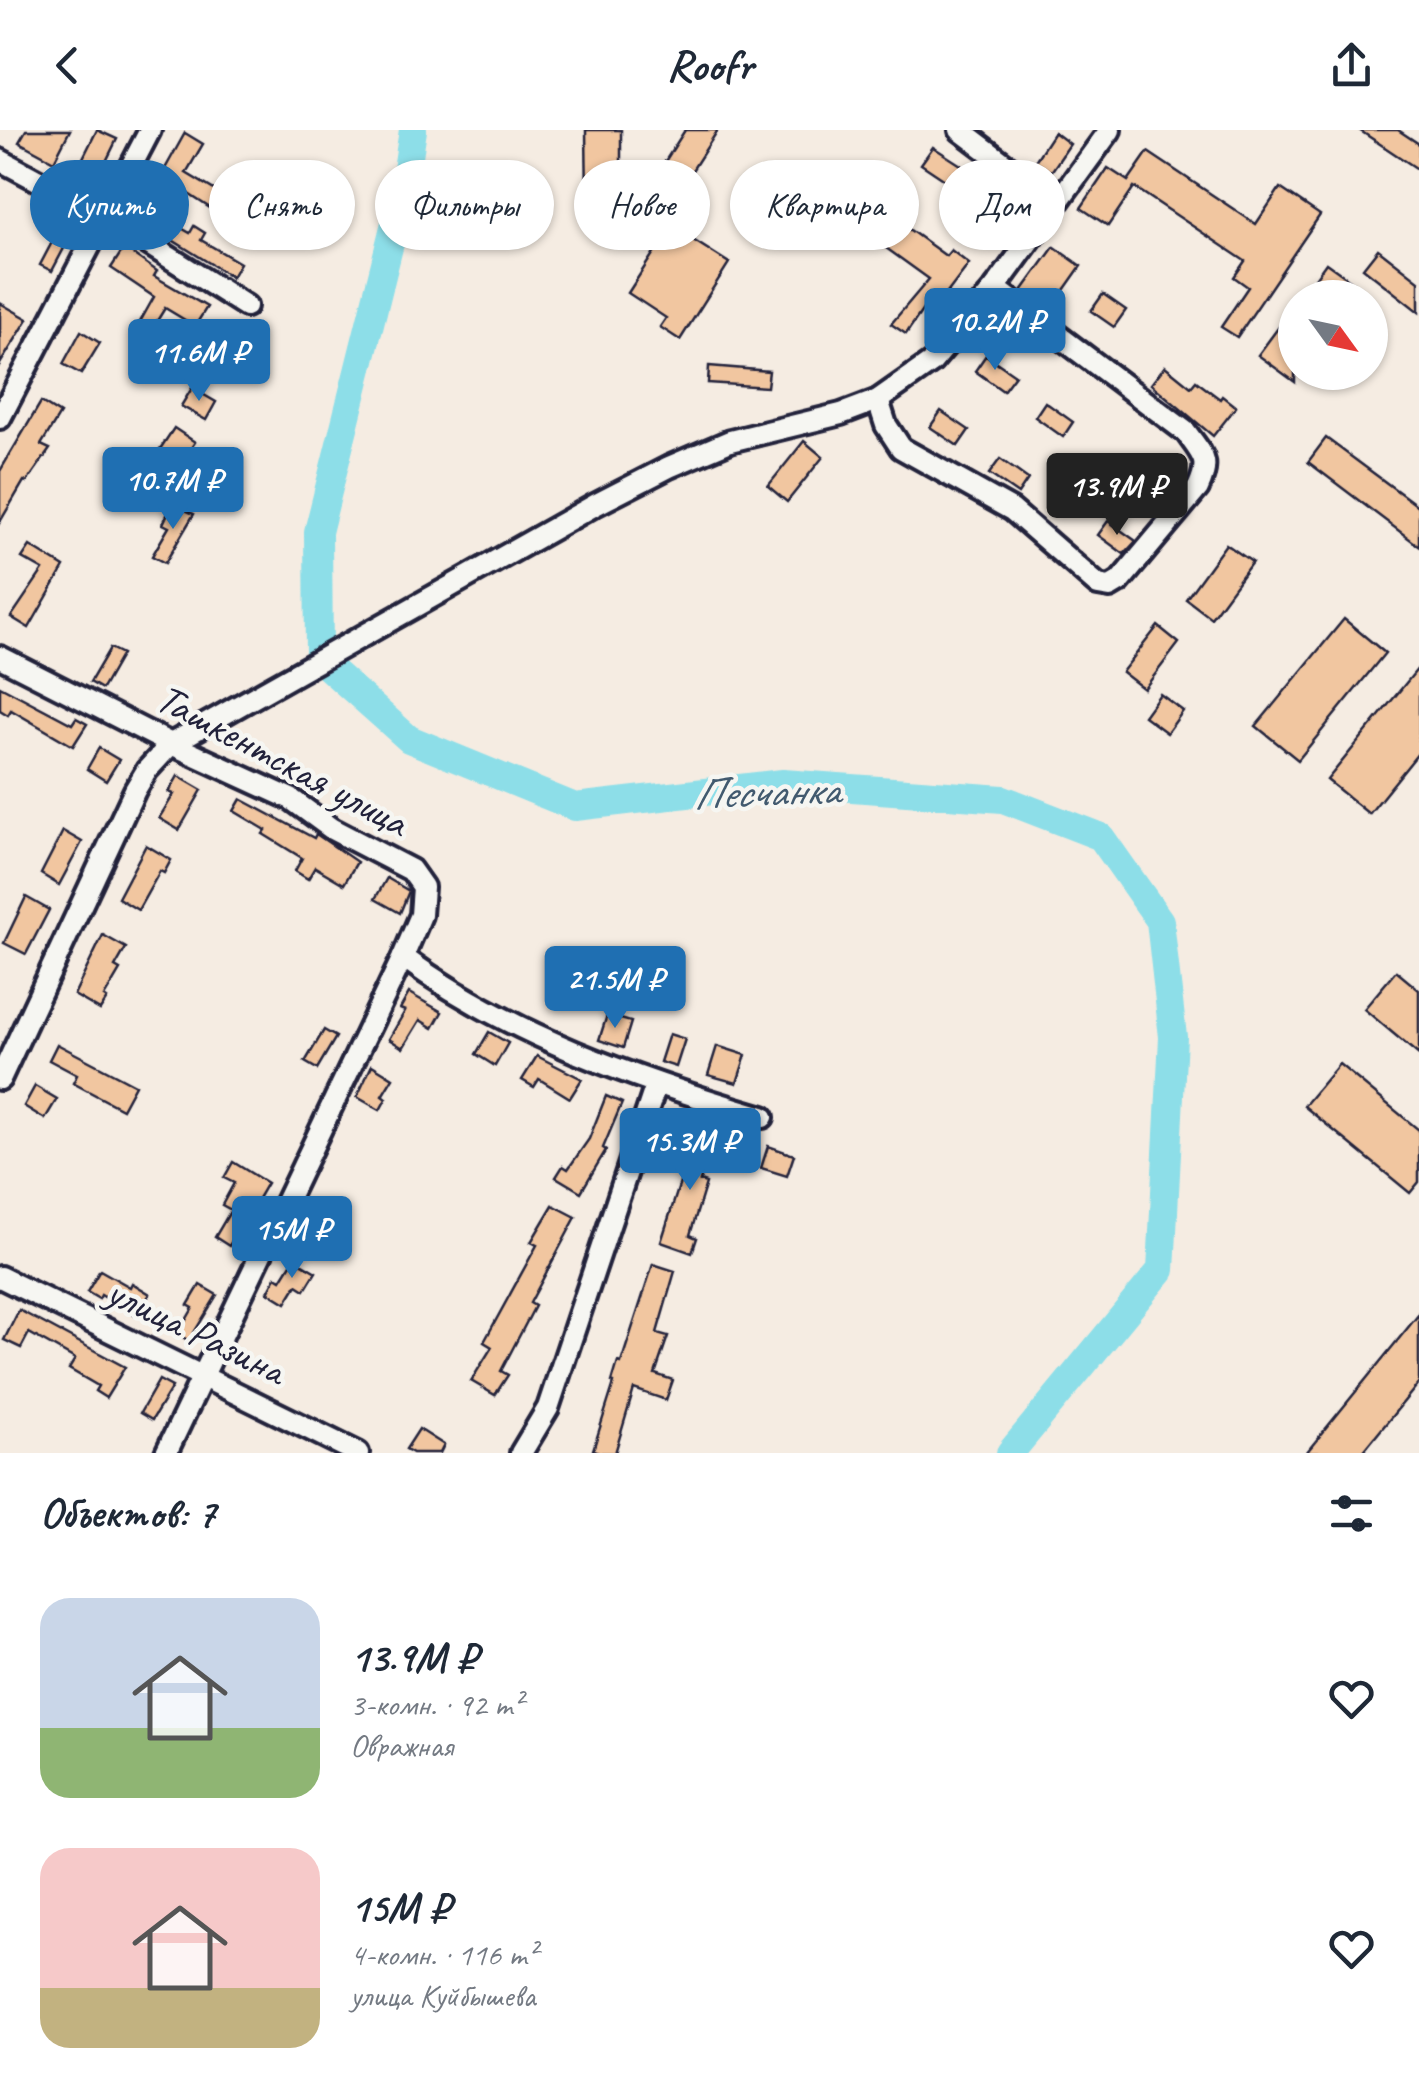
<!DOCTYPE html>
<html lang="ru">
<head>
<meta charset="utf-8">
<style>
  :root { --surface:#fff; --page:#f2f2f3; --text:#1f2937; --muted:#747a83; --accent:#1f6fb2 }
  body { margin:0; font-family:Caveat,sans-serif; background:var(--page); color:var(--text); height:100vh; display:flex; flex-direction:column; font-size:38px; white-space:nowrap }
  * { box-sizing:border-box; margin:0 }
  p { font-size:32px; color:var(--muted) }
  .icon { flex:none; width:55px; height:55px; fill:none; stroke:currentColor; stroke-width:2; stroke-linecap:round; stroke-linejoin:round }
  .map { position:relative; height:1323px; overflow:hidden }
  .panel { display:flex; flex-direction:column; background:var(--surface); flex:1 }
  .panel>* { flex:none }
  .top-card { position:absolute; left:30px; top:30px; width:1360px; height:90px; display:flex; gap:20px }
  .needle { width:65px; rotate:123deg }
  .fabs { position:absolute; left:1278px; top:150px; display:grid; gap:20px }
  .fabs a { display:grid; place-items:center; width:110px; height:110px; border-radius:50%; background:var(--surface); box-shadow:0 2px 8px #0004; font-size:50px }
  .price { position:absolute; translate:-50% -85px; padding:0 22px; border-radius:10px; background:var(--accent); color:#fff; font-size:32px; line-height:65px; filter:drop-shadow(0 2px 5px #0008) }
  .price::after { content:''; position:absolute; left:50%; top:60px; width:30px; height:22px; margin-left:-15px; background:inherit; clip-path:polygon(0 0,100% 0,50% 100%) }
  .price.on { background:#222; color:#fff }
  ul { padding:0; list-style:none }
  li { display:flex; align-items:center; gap:30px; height:250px; padding:0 40px }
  li span { display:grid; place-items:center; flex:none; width:280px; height:200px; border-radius:30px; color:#555 }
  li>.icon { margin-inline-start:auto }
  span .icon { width:120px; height:120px; fill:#fffc; stroke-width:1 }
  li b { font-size:42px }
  h2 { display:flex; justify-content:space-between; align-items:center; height:120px; padding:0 40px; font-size:42px }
  .tag { padding:0 35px; border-radius:45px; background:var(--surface); box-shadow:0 2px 8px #0004; font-size:35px; line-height:90px }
  .tag.on { background:var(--accent); color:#fff }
  header { display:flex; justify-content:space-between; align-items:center; height:130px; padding:0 40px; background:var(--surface); font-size:45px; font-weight:700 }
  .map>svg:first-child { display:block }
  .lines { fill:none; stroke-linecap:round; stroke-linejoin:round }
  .river { stroke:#8ddee8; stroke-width:28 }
  .building { fill:#f1c6a0; stroke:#22223b; stroke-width:2.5 }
  .minor-casing { stroke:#22223b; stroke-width:28 }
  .minor { stroke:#f6f6f2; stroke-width:20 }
  .labels { text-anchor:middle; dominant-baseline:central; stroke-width:9; stroke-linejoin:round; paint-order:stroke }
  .street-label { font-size:42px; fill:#22223b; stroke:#f6f6f2 }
  .water-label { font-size:45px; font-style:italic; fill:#425a6f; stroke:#f6f6f2 }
</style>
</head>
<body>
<header><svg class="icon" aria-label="back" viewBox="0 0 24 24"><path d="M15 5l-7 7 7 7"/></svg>Roofr<svg class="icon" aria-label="share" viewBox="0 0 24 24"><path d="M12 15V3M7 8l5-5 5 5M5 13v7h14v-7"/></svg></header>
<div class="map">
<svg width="1419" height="1323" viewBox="0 0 1419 1323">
  <rect width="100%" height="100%" fill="#f5ece2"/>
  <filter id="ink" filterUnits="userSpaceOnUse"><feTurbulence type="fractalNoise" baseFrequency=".01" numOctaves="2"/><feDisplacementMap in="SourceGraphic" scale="20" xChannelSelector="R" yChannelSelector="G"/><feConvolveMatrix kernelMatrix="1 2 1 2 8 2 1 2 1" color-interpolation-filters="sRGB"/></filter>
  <g filter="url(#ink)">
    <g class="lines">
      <!-- river -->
      <path class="river" d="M413 0 405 53 318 402 319 529 409 609 575 677 783 653 1003 669 1101 707 1160 791 1173 907 1161 1140 1010 1323"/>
    </g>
    <!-- building -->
    <g class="building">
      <path d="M26 0H70L54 31 19 12Z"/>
      <path d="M97 0 117 9 96 52 76 42Z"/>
      <path d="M586 0H621V70H587Z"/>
      <path d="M685 0H718L664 84 641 69Z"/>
      <path d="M1359 0H1398L1419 14V40Z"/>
      <path d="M1054 2 1070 14 1051 42 1035 31Z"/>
      <path d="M185 3 203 14 186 43 219 63 210 78 161 46Z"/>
      <path d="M933 17 972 42 960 60 921 34Z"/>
      <path d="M1148 22 1256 94 1280 58 1320 85 1237 207 1221 197 1248 157 1234 147 1245 131 1134 57 1108 96 1081 78 1108 38 1128 51Z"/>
      <path d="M144 76 190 103 194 96 205 103 201 110 240 133 232 147 137 88Z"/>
      <path d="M885 82 946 126 951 120 969 134 938 175 930 169 906 204 891 194 929 149 868 105Z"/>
      <path d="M671 96 729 133 680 210 660 197 666 188 628 163Z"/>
      <path d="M59 99 71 105 52 141 40 135Z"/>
      <path d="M1054 117 1081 136 1050 180 1022 161Z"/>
      <path d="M124 118 157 141 154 146 207 177 195 196 165 178 152 199 140 192 154 167 111 138Z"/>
      <path d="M1378 119 1419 151V182L1363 138Z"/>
      <path d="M1326 133 1361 158 1354 168H1301Z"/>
      <path d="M1103 164 1126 180 1114 197 1091 181Z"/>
      <path d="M0 173 28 189 0 234Z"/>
      <path d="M1295 175V252L1258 225Z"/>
      <path d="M81 201 100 213 81 244 63 234Z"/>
      <path d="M986 225 1015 245 1003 261 975 241Z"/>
      <path d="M709 236 769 241 767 257 708 253Z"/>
      <path d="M1165 236 1191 257 1196 251 1220 269 1222 266 1236 277 1213 306 1151 254Z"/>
      <path d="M192 258 216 272 206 290 181 276Z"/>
      <path d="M41 272 60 284 41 315 50 319 27 352 24 351 0 392V341Z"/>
      <path d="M1045 272 1073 292 1063 307 1035 287Z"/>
      <path d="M941 281 969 300 958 316 930 297Z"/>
      <path d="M174 298 195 312 181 333 160 319Z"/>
      <path d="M1326 308 1419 377V416L1308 332Z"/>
      <path d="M804 311 823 327 787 372 768 356Z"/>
      <path d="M1000 329 1028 349 1018 364 989 344Z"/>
      <path d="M1147 341 1176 361 1165 376 1136 356Z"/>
      <path d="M172 374 194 384 165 433 152 426 169 397 163 394Z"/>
      <path d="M1108 391 1136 411 1124 424 1098 405Z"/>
      <path d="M1226 414 1252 432 1211 488 1186 469Z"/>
      <path d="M30 416 64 437 29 498 11 487 43 440 22 428Z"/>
      <path d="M1344 489 1385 523 1298 630 1256 596Z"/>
      <path d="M1158 496 1179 513 1144 559 1122 542Z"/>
      <path d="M110 518 122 524 102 559 90 552Z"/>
      <path d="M1419 537V622L1369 684 1327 650Z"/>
      <path d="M0 556 72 594 76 588 87 594 73 616 11 580 8 585 0 580Z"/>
      <path d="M1160 564 1183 581 1167 603 1144 586Z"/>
      <path d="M99 618 119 630 106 651 87 639Z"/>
      <path d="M178 646 202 660 179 700 159 688 174 664 169 662Z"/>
      <path d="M241 669 314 708 316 704 357 732 344 754 315 737 308 749 295 741 302 728 263 704 266 700 234 681Z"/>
      <path d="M63 701 82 712 59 755 41 744Z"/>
      <path d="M146 715 171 730 164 743 160 741 138 780 118 768Z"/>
      <path d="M387 748 409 761 400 783 375 769Z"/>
      <path d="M26 767 49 780 26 824 4 813Z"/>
      <path d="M103 805 126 818 115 837 120 840 104 867 107 869 100 880 74 865Z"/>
      <path d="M1396 841 1419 860V925L1364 879Z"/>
      <path d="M409 863 442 882 433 898 420 890 403 918 389 909 405 881 400 879Z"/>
      <path d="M607 885 631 892 623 918 599 910Z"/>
      <path d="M324 900 336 907 317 939 305 932Z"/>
      <path d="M489 902 508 913 495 936 476 924Z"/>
      <path d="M669 904 685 909 676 937 660 932Z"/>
      <path d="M57 914 135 955 122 979 73 953 77 945 49 930Z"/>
      <path d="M717 916 746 925 737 953 708 945Z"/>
      <path d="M537 926 582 949 570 968 539 949 534 957 522 950Z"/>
      <path d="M1339 934 1419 1000V1052L1410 1063 1304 976Z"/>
      <path d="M372 935 393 948 382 966 386 969 380 980 357 967Z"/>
      <path d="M35 956 57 969 45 989 24 976Z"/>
      <path d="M606 966 622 973 603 1018 606 1020 581 1062 556 1047 563 1036 568 1039 589 1009Z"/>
      <path d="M699 993 717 999 700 1051 706 1053 690 1105 697 1108 692 1123 661 1112Z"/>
      <path d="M768 1016 794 1025 787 1046 761 1038Z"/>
      <path d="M233 1032 267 1053 253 1077 260 1081 253 1093 245 1089 229 1116 215 1107 231 1080 222 1075 234 1053 224 1048Z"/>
      <path d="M553 1075 576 1087 530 1173 535 1176 501 1241 508 1245 495 1265 471 1251 492 1217 484 1212 537 1115 531 1112Z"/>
      <path d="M294 1129 316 1142 305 1160 297 1155 286 1173 268 1162 276 1147 281 1150Z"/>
      <path d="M653 1134 675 1141 657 1203 668 1206 655 1244 673 1250 666 1270 634 1259 615 1323H601L593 1320 614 1253 612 1252 618 1232 621 1233Z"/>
      <path d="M100 1140 130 1157 132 1153 150 1164 136 1186 101 1165 99 1169 87 1162Z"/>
      <path d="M200 1155 217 1165 189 1211 178 1204 193 1178 188 1175Z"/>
      <path d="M19 1180 125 1237 106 1268 95 1261 98 1256 69 1239 75 1229 29 1203 21 1218 4 1210Z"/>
      <path d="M1419 1184V1253L1362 1323H1306Z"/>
      <path d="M159 1250 172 1257 152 1290 140 1283Z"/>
      <path d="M419 1299 444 1315 440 1323H413L406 1319Z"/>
    </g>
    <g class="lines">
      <!-- minor casing -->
      <g class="minor-casing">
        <g id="minor">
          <path d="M960 0 1055 72"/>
          <path d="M0 30 106 87 246 176"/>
          <path d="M878 270 886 295 901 318 1012 380 1098 455 1110 457 1120 451 1198 358C1211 330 1203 326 1186 302L995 158"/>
          <path d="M0 288 150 0"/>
          <path d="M0 527 171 614 291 669 332 699 411 740 423 757 421 785 403 827C509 905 638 950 763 987"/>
          <path d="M0 949 135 660 147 640 171 614 595 375 669 337 730 311 841 284 878 270 932 232 995 158 1110 0"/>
          <path d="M0 1147 358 1323"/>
          <path d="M166 1323 403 827"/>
          <path d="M521 1323 548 1278 656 955"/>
        </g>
      </g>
      <!-- minor -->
      <use href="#minor" class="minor"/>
    </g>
  </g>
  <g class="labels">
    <!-- street labels -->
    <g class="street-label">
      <text transform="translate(282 630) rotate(28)">Ташкентская улица</text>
      <text transform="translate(196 1201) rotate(26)">улица Разина</text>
    </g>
    <!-- water labels -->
    <g class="water-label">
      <text transform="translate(766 662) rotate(-2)">Песчанка</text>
    </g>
  </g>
</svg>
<div class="fabs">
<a><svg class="needle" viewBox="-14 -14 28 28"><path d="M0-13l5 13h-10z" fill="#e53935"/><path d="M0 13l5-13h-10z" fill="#747a83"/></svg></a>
</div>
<b class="price" style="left:995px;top:243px">10.2M ₽</b>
<b class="price" style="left:199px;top:274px">11.6M ₽</b>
<b class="price" style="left:173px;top:402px">10.7M ₽</b>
<b class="price on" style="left:1117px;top:408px">13.9M ₽</b>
<b class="price" style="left:615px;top:901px">21.5M ₽</b>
<b class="price" style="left:690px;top:1063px">15.3M ₽</b>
<b class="price" style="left:292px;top:1151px">15M ₽</b>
<div class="top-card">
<a class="tag on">Купить</a>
<a class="tag">Снять</a>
<a class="tag">Фильтры</a>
<a class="tag">Новое</a>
<a class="tag">Квартира</a>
<a class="tag">Дом</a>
</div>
</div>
<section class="panel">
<h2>Объектов: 7<svg class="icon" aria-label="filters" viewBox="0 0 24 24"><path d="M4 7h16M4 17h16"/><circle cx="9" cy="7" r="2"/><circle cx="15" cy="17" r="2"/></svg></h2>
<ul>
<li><span style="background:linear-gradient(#c9d6e8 65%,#8fb573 0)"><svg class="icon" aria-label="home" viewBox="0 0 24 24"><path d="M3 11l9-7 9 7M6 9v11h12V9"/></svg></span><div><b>13.9M ₽</b><p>3-комн. · 92 m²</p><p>Овражная</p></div><svg class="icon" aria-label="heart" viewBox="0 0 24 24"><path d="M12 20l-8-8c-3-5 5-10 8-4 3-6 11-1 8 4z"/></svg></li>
<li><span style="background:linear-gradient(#f6c9c9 70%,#c2b280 0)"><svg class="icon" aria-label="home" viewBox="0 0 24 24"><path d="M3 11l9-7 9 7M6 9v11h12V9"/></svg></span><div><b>15M ₽</b><p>4-комн. · 116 m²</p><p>улица Куйбышева</p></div><svg class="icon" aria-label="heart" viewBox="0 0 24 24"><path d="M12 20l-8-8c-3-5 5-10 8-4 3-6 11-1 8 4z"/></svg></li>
</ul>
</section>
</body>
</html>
